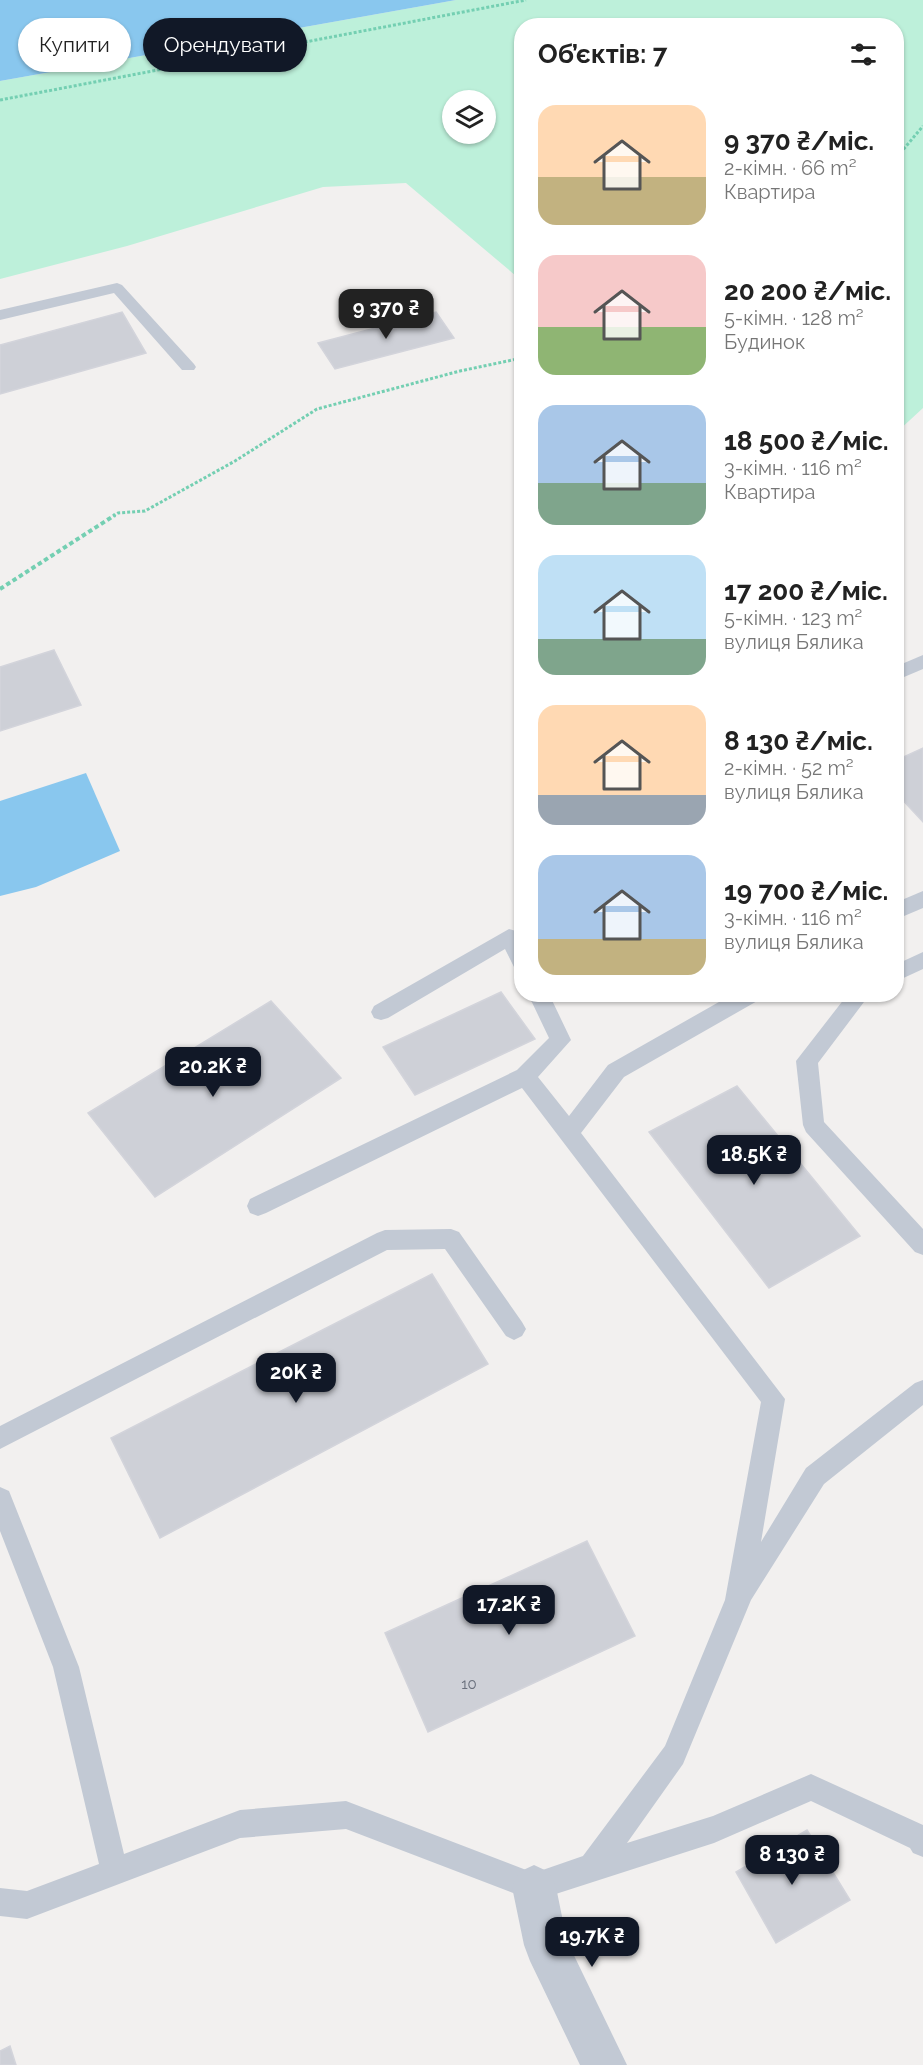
<!DOCTYPE html>
<html lang="uk">
<head>
<meta charset="utf-8">
<style>
  :root { --surface:#fff; --page:#f6f6f6; --text:#222; --muted:#767676; --accent:#111827 }
  body { margin:0; font-family:Raleway,sans-serif; background:var(--page); color:var(--text); height:100vh; display:flex; flex-direction:column; font-size:22px; white-space:nowrap }
  * { box-sizing:border-box; margin:0 }
  p { font-size:20px; color:var(--muted) }
  .icon { flex:none; width:33px; height:33px; fill:none; stroke:currentColor; stroke-width:2; stroke-linecap:round; stroke-linejoin:round }
  .map { position:relative; flex:1; overflow:hidden }
  .side { position:absolute; left:514px; top:18px; width:390px; height:984px; display:flex; flex-direction:column; background:var(--surface); border-radius:24px; box-shadow:0 2px 4px #0004 }
  .side>* { flex:none }
  .top-card { position:absolute; left:18px; top:18px; width:406px; height:54px; display:flex; gap:12px }
  .fabs { position:absolute; left:442px; top:90px; display:grid; gap:12px }
  .fabs a { display:grid; place-items:center; width:54px; height:54px; border-radius:50%; background:var(--surface); box-shadow:0 2px 4px #0004; font-size:30px }
  .price { position:absolute; translate:-50% -51px; padding:0 14px; border-radius:12px; background:var(--accent); color:#fff; font-size:20px; line-height:39px; filter:drop-shadow(0 2px 3px #0008) }
  .price::after { content:''; position:absolute; left:50%; top:36px; width:18px; height:14px; margin-left:-9px; background:inherit; clip-path:polygon(0 0,100% 0,50% 100%) }
  .price.on { background:#222; color:#fff }
  ul { padding:0; list-style:none }
  li { display:flex; align-items:center; gap:18px; height:150px; padding:0 24px }
  li span { display:grid; place-items:center; flex:none; width:168px; height:120px; border-radius:18px; color:#555 }
  li>.icon { margin-inline-start:auto }
  span .icon { width:72px; height:72px; fill:#fffc; stroke-width:1 }
  li b { font-size:26px }
  h2 { display:flex; justify-content:space-between; align-items:center; height:72px; padding:0 24px; font-size:26px }
  .pill { padding:0 21px; border-radius:27px; background:var(--surface); box-shadow:0 2px 4px #0004; font-size:21px; line-height:54px }
  .pill.on { background:var(--accent); color:#fff }
  .map>svg:first-child { display:block }
  .green { fill:#bdf0da; fill-rule:evenodd }
  .water { fill:#89c7ee }
  .building { fill:#ced0d7; stroke:#d3d4db; stroke-width:1.5 }
  .lines { fill:none; stroke-linecap:round; stroke-linejoin:round }
  .path-far1 { stroke:#74cfb2; stroke-width:3; stroke-dasharray:3 2; stroke-linecap:butt }
  .path { stroke:#74cfb2; stroke-width:4; stroke-dasharray:4.5 3; stroke-linecap:butt }
  .service { fill:#c2c9d4; fill-rule:evenodd }
  .minor { fill:#c2c9d4; fill-rule:evenodd }
  .labels { text-anchor:middle; dominant-baseline:central; stroke-width:6; stroke-linejoin:round; paint-order:stroke }
  .near-number-label { font-size:15px; fill:#696f7c }
</style>
</head>
<body>
<div class="map">
<svg width="923" height="2065" viewBox="0 0 923 2065">
  <rect width="100%" height="100%" fill="#f2f0ef"/>
  <!-- green -->
  <path class="green" d="M456 0H923V408L897 432V26H522V281L406 183 323 187 127 246 0 279V81ZM453 100H486V134H453Z"/>
  <!-- water -->
  <g class="water">
    <path d="M0 0H456L0 81Z"/>
    <path d="M86 773 120 851 36 887 0 896V801Z"/>
  </g>
  <!-- building -->
  <g class="building">
    <path d="M122 312 146 353 0 394V345Z"/>
    <path d="M436 312 454 338 335 369 318 343Z"/>
    <path d="M54 650 81 705 0 731V667Z"/>
    <path d="M923 748V822L897 794V760Z"/>
    <path d="M501 992 535 1039 415 1095 383 1047Z"/>
    <path d="M271 1001 341 1078 155 1197 88 1113Z"/>
    <path d="M737 1086 860 1236 769 1288 649 1132Z"/>
    <path d="M432 1274 488 1364 160 1538 111 1438Z"/>
    <path d="M587 1541 635 1636 428 1732 385 1633Z"/>
    <path d="M807 1830 850 1900 776 1943 736 1872Z"/>
    <path d="M10 2046 16 2065H0V2051Z"/>
  </g>
  <g class="lines">
    <!-- path-far1 -->
    <g class="path-far1">
      <path d="M0 100 526 0"/>
      <path d="M897 157 923 126"/>
      <path d="M113 516 118 513 145 511 235 461 317 409 460 371 522 358"/>
    </g>
    <!-- path -->
    <path class="path" d="M0 589 115 515"/>
    <!-- service -->
    <g class="service">
      <path d="M117 283 122 285 194 364 196 367 194 370H182L114 293 0 320V310Z"/>
      <path d="M923 655V669L897 680V666Z"/>
      <path d="M923 891V908L897 919V902Z"/>
      <path d="M509 929 516 931 522 943V971L515 969 505 949 388 1018 381 1020 374 1018 371 1012 374 1006Z"/>
      <path d="M923 952V969L897 981V964Z"/>
      <path d="M528 994H549L571 1040 538 1077 569 1116 608 1065 733 994H762L759 1000 624 1077 581 1133 785 1399 761 1542 806 1468 915 1383 923 1380V1405L824 1484 751 1600 683 1764 627 1843 713 1816 811 1774 923 1825V1857L913 1853 910 1848 811 1801 714 1843 534 1901 346 1829 240 1838 27 1919 0 1916V1888L27 1891 99 1864 53 1667 0 1531V1487L9 1491 79 1667 124 1854 240 1810 346 1801 534 1873 583 1856 665 1746 725 1600 761 1402 522 1088 266 1213 258 1216 250 1213 247 1206 250 1199 517 1070 549 1038Z"/>
      <path d="M848 994H870L818 1063 824 1122 923 1229V1255L915 1252 806 1132 803 1125 796 1061Z"/>
      <path d="M451 1229 459 1232 522 1322 526 1329 522 1336 514 1340 506 1336 445 1249 387 1250 0 1449V1426L377 1233 385 1230Z"/>
    </g>
    <!-- minor -->
    <path class="minor" d="M534 1865 549 1872 556 1887 567 1941 627 2065H580L530 1961 524 1945 512 1887 519 1872Z"/>
  </g>
  <g class="labels">
    <!-- near-number labels -->
    <g class="near-number-label">
      <text x="469" y="1684">10</text>
    </g>
  </g>
</svg>
<div class="fabs">
<a><svg class="icon" aria-label="layers" viewBox="0 0 24 24"><path d="M12 4l9 5-9 5-9-5zM3 14l9 5 9-5"/></svg></a>
</div>
<b class="price on" style="left:386px;top:340px">9 370 ₴</b>
<b class="price" style="left:213px;top:1098px">20.2K ₴</b>
<b class="price" style="left:754px;top:1186px">18.5K ₴</b>
<b class="price" style="left:296px;top:1404px">20K ₴</b>
<b class="price" style="left:509px;top:1636px">17.2K ₴</b>
<b class="price" style="left:792px;top:1886px">8 130 ₴</b>
<b class="price" style="left:592px;top:1968px">19.7K ₴</b>
<div class="top-card">
<a class="pill">Купити</a>
<a class="pill on">Орендувати</a>
</div>
<section class="side">
<h2>Об’єктів: 7<svg class="icon" aria-label="filters" viewBox="0 0 24 24"><path d="M4 7h16M4 17h16"/><circle cx="9" cy="7" r="2"/><circle cx="15" cy="17" r="2"/></svg></h2>
<ul>
<li><span style="background:linear-gradient(#ffd9b3 60%,#c2b280 0)"><svg class="icon" aria-label="home" viewBox="0 0 24 24"><path d="M3 11l9-7 9 7M6 9v11h12V9"/></svg></span><div><b>9 370 ₴/міс.</b><p>2-кімн. · 66 m²</p><p>Квартира</p></div></li>
<li><span style="background:linear-gradient(#f6c9c9 60%,#8fb573 0)"><svg class="icon" aria-label="home" viewBox="0 0 24 24"><path d="M3 11l9-7 9 7M6 9v11h12V9"/></svg></span><div><b>20 200 ₴/міс.</b><p>5-кімн. · 128 m²</p><p>Будинок</p></div></li>
<li><span style="background:linear-gradient(#a9c7e8 65%,#7fa58c 0)"><svg class="icon" aria-label="home" viewBox="0 0 24 24"><path d="M3 11l9-7 9 7M6 9v11h12V9"/></svg></span><div><b>18 500 ₴/міс.</b><p>3-кімн. · 116 m²</p><p>Квартира</p></div></li>
<li><span style="background:linear-gradient(#bfe0f5 70%,#7fa58c 0)"><svg class="icon" aria-label="home" viewBox="0 0 24 24"><path d="M3 11l9-7 9 7M6 9v11h12V9"/></svg></span><div><b>17 200 ₴/міс.</b><p>5-кімн. · 123 m²</p><p>вулиця Бялика</p></div></li>
<li><span style="background:linear-gradient(#ffd9b3 75%,#9aa5b1 0)"><svg class="icon" aria-label="home" viewBox="0 0 24 24"><path d="M3 11l9-7 9 7M6 9v11h12V9"/></svg></span><div><b>8 130 ₴/міс.</b><p>2-кімн. · 52 m²</p><p>вулиця Бялика</p></div></li>
<li><span style="background:linear-gradient(#a9c7e8 70%,#c2b280 0)"><svg class="icon" aria-label="home" viewBox="0 0 24 24"><path d="M3 11l9-7 9 7M6 9v11h12V9"/></svg></span><div><b>19 700 ₴/міс.</b><p>3-кімн. · 116 m²</p><p>вулиця Бялика</p></div></li>
</ul>
</section>
</div>
</body>
</html>
